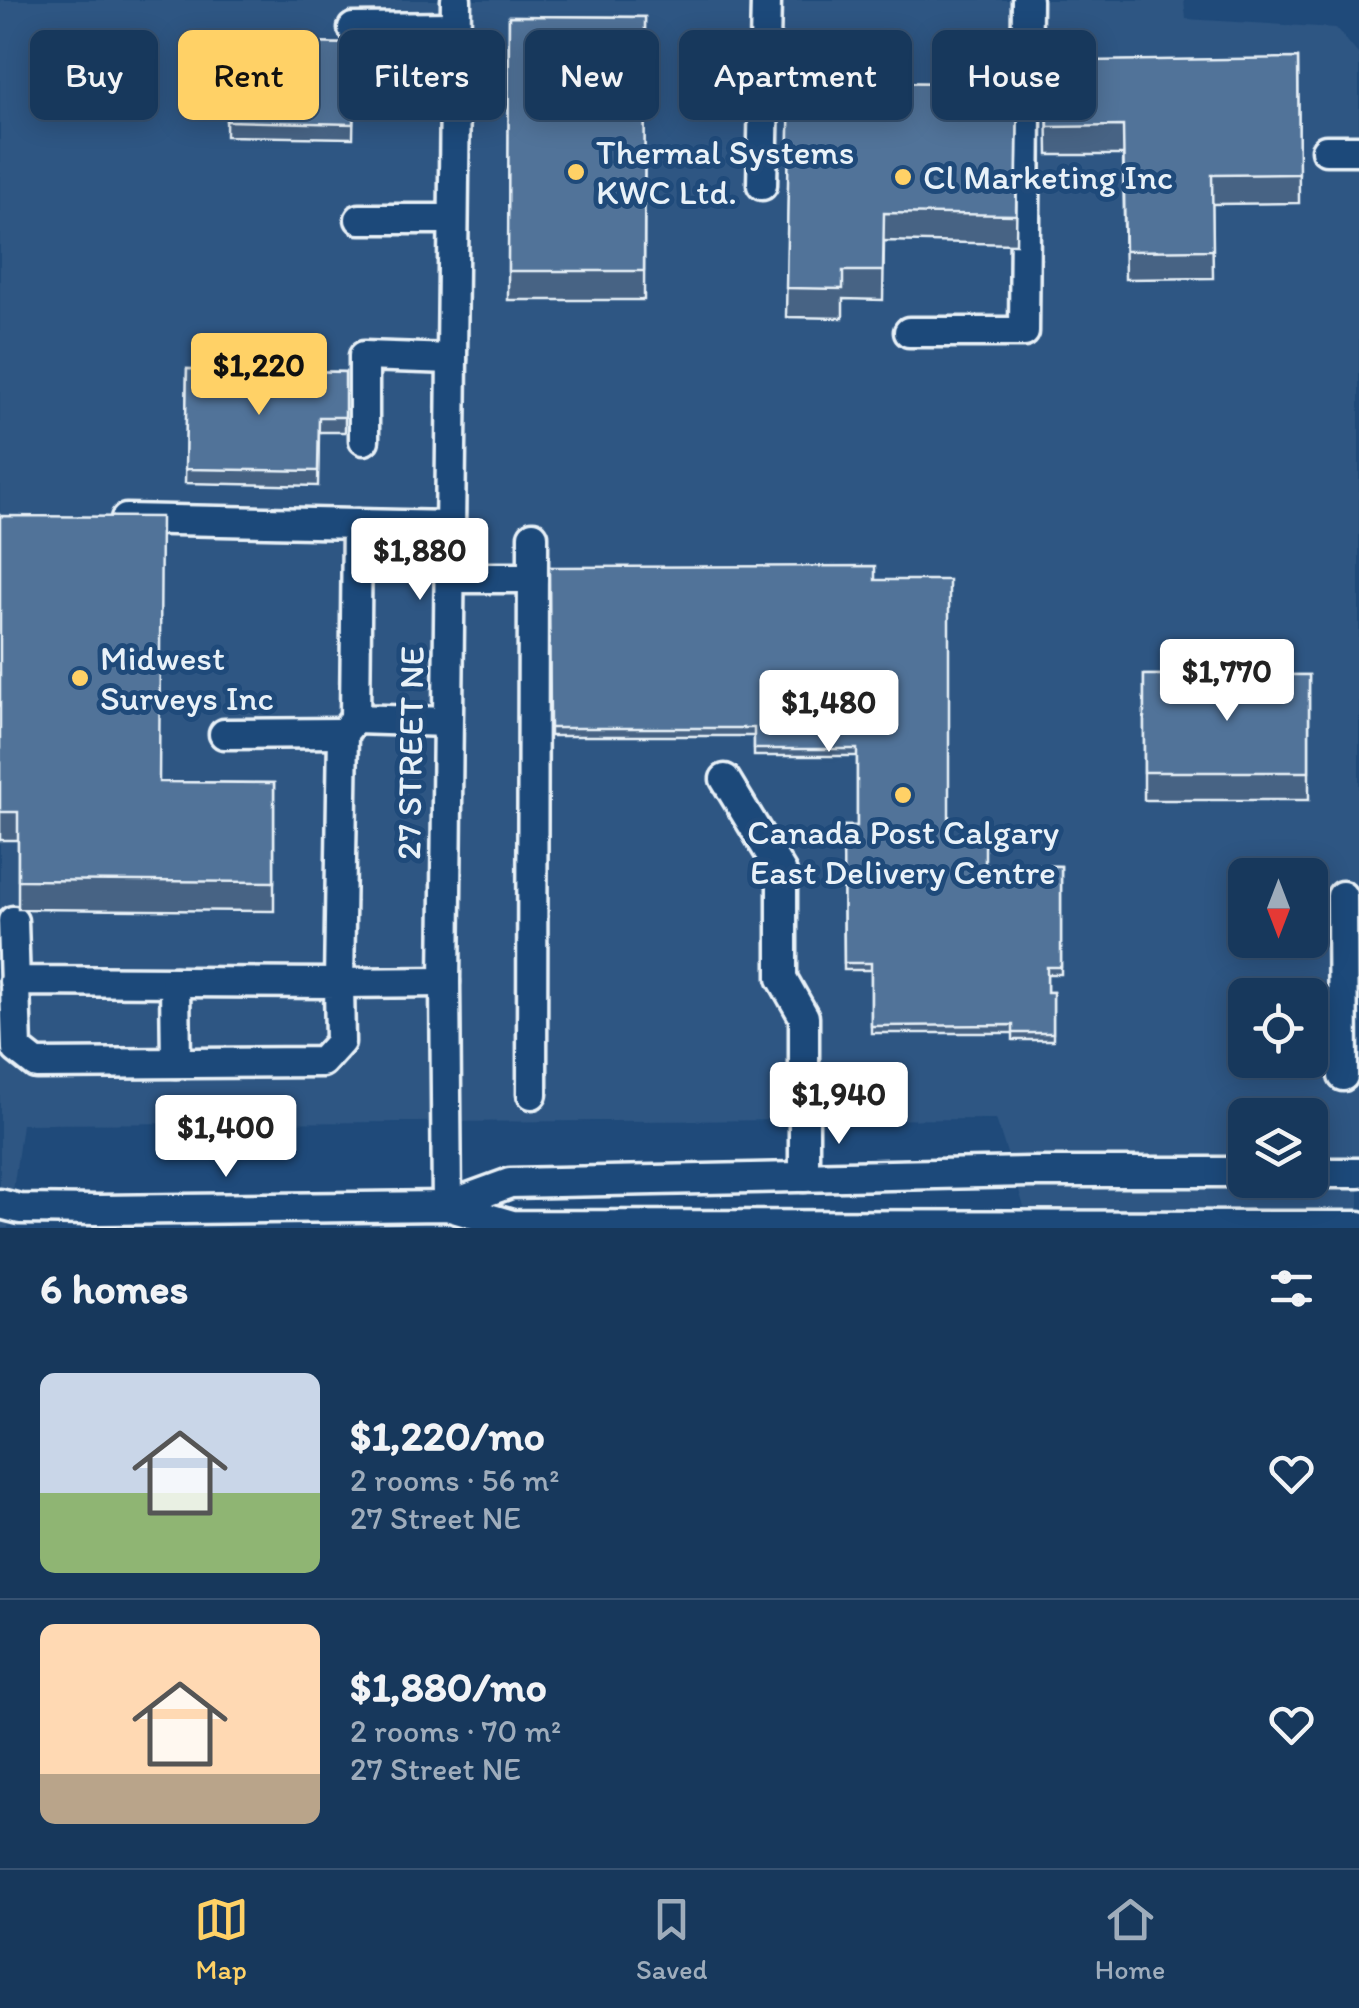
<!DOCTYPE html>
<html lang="en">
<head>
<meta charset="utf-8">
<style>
  :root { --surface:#17385c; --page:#244365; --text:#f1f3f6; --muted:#9eacbb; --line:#365272; --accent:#ffd166 }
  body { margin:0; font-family:Itim,sans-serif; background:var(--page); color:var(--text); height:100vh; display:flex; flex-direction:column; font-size:38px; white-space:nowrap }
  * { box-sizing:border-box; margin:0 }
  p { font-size:32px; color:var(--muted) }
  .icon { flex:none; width:55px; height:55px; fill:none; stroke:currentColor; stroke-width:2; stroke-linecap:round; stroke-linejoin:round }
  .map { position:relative; height:1228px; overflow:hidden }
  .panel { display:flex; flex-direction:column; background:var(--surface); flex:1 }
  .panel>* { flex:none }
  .guide { position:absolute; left:30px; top:30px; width:1300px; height:90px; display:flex; gap:20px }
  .needle { width:65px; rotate:180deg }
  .buttons { position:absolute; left:1228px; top:858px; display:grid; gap:20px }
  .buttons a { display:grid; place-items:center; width:100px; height:100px; border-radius:15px; background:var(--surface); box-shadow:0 5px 25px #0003,0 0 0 2px var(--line); font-size:50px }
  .price { position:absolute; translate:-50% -85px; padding:0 22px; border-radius:10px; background:#fff; color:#222; font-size:32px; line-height:65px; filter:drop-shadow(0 2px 5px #0008) }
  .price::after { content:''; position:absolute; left:50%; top:60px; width:30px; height:22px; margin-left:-15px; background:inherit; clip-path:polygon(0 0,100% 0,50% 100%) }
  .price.active { background:var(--accent); color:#111 }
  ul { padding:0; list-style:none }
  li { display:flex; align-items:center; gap:30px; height:250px; padding:0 40px }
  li+li { border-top:2px solid var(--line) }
  li span { display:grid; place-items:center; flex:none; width:280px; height:200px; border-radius:15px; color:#555 }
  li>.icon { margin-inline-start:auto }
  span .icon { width:120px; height:120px; fill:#fffc; stroke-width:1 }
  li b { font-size:42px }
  h2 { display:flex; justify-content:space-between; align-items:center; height:120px; padding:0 40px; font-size:42px }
  .tag { padding:0 35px; border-radius:15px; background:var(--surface); box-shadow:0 5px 25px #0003,0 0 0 2px var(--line); font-size:35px; line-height:90px }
  .tag.active { background:var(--accent); color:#111 }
  .tabs { display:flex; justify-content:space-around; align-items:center; height:140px; border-top:2px solid var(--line); background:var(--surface); font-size:28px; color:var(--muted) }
  .tabs a { display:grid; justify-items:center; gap:5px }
  .tabs .active { color:var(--accent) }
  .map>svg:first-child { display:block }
  .built { fill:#2e5683; fill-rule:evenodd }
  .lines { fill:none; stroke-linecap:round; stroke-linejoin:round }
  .minor-casing { stroke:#e8f1f8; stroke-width:35 }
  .minor { stroke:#1f4a7a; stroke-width:28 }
  .wall { fill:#466384; stroke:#e8f1f8; stroke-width:2.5 }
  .building { fill:#517399; stroke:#e8f1f8; stroke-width:2.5 }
  .poi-dot { fill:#ffd166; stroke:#1f4a7a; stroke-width:4 }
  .labels { text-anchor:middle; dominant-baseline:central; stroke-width:10; stroke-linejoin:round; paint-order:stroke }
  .poi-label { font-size:35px; fill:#e8f1f8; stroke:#1f4a7a; text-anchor:start }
  .street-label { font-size:35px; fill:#e8f1f8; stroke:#1f4a7a }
</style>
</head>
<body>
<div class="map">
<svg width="1359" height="1228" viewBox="0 0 1359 1228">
  <rect width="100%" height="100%" fill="#1f4a7a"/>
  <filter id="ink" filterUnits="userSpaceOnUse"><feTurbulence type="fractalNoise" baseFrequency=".01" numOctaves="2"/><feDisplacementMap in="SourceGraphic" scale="20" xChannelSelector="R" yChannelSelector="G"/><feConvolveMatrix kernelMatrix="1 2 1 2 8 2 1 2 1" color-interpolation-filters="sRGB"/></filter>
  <g filter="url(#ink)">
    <!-- built -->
    <path class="built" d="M0 0H1184L1186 19 1336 28 1359 55V1228H1031L996 1119 22 1124 8 1228H0ZM1245 875H1310V940H1245ZM1245 995H1310V1060H1245ZM1245 1115H1310V1180H1245Z"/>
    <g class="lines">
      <!-- minor casing -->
      <g class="minor-casing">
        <g id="minor">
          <path d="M353 28 456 27"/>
          <path d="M1326 150H1359"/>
          <path d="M762 185 766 0"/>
          <path d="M360 219H453"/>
          <path d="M909 332H1024L1027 0"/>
          <path d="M364 440V356L452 359"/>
          <path d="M126 519 450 526"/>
          <path d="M357 524 355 719 447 722"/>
          <path d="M449 578H533"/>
          <path d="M355 719 343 733 339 983 445 982"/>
          <path d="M224 734 343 733"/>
          <path d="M725 779 782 873V978L804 1017V1177"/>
          <path d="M1342 896 1343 1076"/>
          <path d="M13 921 17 1049 36 1064 322 1062 340 1042 339 983 14 981"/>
          <path d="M175 982 176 1063"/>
          <path d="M532 1094 533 536"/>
          <path d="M1310 1173H1359"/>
          <path d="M0 1204 20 1209 98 1210 447 1206 512 1225 1359 1226"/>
          <path d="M447 1206 445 982 456 0"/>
          <path d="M447 1206 510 1183 1030 1172H1245"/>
        </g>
      </g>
      <!-- minor -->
      <use href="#minor" class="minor"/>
    </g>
    <!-- wall -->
    <g class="wall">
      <path d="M509 16 645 17 644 300H508Z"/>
      <path d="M227 42 355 44 353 138 226 136Z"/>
      <path d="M1298 58 1299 203 1212 204 1213 278 1125 279 1123 155H1048L1047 88H1085Z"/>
      <path d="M790 81 1018 84 1016 244 884 241 883 300 843 299V318L786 317Z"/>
      <path d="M187 369 345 372V432H319L318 486 185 483Z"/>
      <path d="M0 516 159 782 274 783V911L18 909V840H0Z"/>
      <path d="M549 567 875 580 949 836 985 865 1061 866V974H1047V992H1053V1040H1013V1033H871V970H844L843 826H857V756H754V736H550Z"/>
      <rect x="1144" y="675" width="165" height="125"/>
    </g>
    <!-- building -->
    <g class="building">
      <path d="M509 16 645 17 644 271H508Z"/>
      <path d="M227 42 355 44 353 124 226 121Z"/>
      <path d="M1298 58 1299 174 1212 175 1213 250 1125 251 1123 126 1048 127 1047 88H1086L1085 61Z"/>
      <path d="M790 81 1018 84 1016 215 884 213 883 271H843V289L786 288Z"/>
      <path d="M187 369 345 372V417H319L318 471 185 469Z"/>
      <path d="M0 516 161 517 159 782 274 783V882L18 880V812H0Z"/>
      <path d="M875 566V580H949V836H985V865L1061 866V967H1047V992H1053V1033H1013V1025L871 1026V963H844L843 826H857V749H754V728H550L549 567Z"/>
      <rect x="1144" y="675" width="165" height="97"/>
    </g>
  </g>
  <!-- markers -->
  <g class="poi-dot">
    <circle cx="576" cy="172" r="10"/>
    <circle cx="903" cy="177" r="10"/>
    <circle cx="80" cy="678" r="10"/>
    <circle cx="903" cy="795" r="10"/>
  </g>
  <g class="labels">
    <!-- poi labels -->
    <g class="poi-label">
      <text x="596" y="152">Thermal Systems<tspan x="596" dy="40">KWC Ltd.</tspan></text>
      <text x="923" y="177">Cl Marketing Inc</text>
      <text x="100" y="658">Midwest<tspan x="100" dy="40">Surveys Inc</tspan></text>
      <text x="903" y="832" text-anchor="middle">Canada Post Calgary<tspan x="903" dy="40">East Delivery Centre</tspan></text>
    </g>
    <!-- street labels -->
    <g class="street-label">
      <text transform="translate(410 753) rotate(-89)">27 STREET NE</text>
    </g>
  </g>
</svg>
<div class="buttons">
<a><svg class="needle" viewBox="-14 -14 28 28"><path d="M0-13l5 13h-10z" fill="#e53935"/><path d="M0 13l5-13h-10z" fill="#9eacbb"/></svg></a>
<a><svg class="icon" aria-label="locate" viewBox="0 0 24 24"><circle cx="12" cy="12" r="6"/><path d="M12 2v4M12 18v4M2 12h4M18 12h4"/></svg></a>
<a><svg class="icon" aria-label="layers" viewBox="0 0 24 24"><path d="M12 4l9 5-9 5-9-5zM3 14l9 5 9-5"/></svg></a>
</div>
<b class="price active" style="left:259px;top:418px">$1,220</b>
<b class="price" style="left:420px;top:603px">$1,880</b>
<b class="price" style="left:1227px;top:724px">$1,770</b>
<b class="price" style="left:829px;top:755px">$1,480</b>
<b class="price" style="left:839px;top:1147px">$1,940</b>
<b class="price" style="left:226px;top:1180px">$1,400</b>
<div class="guide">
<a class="tag">Buy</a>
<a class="tag active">Rent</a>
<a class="tag">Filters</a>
<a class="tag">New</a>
<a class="tag">Apartment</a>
<a class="tag">House</a>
</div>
</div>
<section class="panel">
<h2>6 homes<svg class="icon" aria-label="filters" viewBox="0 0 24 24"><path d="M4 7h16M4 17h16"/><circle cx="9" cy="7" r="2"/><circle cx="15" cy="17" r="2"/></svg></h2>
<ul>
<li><span style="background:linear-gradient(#c9d6e8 60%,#8fb573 0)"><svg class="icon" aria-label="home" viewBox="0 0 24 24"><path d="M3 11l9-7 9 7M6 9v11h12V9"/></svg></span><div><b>$1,220/mo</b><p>2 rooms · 56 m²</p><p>27 Street NE</p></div><svg class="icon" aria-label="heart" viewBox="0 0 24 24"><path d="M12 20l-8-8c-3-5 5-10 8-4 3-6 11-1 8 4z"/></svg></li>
<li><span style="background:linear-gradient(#ffd9b3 75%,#b9a48a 0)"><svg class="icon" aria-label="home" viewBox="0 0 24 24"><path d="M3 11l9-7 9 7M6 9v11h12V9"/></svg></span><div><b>$1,880/mo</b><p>2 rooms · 70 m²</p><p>27 Street NE</p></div><svg class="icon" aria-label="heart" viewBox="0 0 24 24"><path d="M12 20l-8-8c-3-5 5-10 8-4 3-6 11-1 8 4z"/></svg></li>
</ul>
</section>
<nav class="tabs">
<a class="active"><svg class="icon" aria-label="map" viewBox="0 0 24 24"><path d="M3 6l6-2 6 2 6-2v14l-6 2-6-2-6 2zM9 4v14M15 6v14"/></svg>Map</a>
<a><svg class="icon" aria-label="saved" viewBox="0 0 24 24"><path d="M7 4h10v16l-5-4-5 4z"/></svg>Saved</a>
<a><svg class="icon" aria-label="home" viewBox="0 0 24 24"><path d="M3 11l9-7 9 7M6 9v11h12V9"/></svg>Home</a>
</nav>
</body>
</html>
